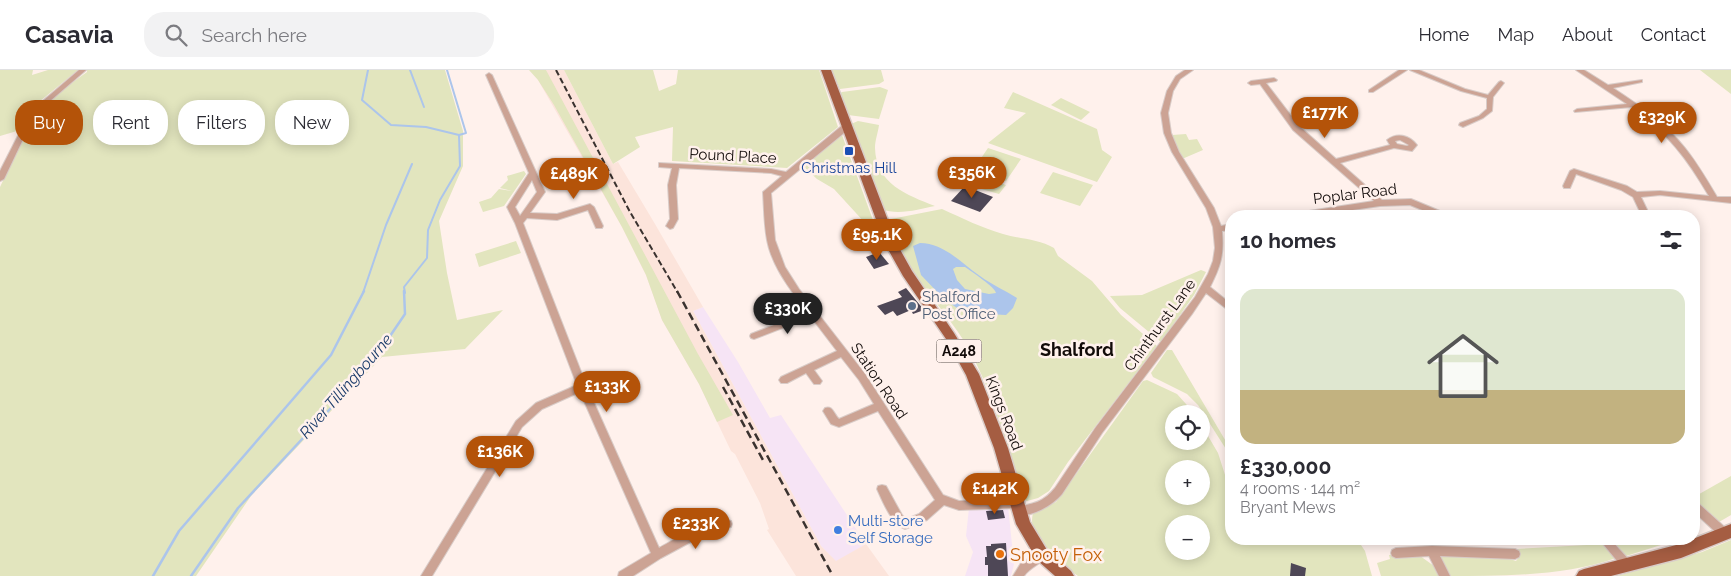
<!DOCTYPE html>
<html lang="en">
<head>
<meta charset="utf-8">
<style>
  :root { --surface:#fff; --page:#f2f2f3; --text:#2b2b33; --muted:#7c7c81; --line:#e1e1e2; --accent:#b45309 }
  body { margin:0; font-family:Raleway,sans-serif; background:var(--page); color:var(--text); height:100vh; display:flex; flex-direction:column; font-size:19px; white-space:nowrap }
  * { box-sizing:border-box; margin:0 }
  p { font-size:16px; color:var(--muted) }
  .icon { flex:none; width:28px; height:28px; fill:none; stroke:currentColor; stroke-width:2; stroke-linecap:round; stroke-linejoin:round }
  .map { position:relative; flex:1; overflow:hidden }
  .details { position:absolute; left:1225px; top:140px; width:475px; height:335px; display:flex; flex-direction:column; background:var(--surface); border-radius:20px; box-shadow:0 2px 12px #0003 }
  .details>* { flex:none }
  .guide { position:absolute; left:15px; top:30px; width:475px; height:45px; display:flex; gap:10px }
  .tools { position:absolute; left:1165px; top:335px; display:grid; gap:10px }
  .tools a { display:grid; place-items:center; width:45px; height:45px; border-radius:50%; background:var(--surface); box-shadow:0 2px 12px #0003; font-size:25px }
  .price { position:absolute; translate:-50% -42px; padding:0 11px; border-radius:18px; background:var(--accent); color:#fff; font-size:16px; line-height:32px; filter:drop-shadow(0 1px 2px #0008) }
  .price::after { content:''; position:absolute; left:50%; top:30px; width:15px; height:11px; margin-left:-8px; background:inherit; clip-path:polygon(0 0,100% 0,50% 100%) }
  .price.selected { background:#222; color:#fff }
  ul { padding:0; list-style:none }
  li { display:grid; align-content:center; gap:10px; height:265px; padding:0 15px }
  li+li { border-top:1px solid var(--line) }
  li span { display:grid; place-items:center; height:155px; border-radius:15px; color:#555 }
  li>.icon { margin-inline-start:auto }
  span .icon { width:90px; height:90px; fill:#fffc; stroke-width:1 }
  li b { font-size:21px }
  h2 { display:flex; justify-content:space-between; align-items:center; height:60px; padding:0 15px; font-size:21px }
  .pill { padding:0 18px; border-radius:20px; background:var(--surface); box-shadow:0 2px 12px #0003; font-size:18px; line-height:45px }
  .pill.selected { background:var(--accent); color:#fff }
  header { display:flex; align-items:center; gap:30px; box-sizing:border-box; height:70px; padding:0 25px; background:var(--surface); border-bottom:1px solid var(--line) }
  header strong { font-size:24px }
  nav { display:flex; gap:28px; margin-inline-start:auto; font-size:18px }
  .search { width:350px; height:45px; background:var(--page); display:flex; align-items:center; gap:12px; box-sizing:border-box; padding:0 18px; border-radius:20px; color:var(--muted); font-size:19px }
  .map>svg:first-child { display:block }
  .commercial { fill:#f6e4f5 }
  .built { fill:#fce4db }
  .green { fill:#e2e5be; fill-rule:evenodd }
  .water { fill:#acc5eb; fill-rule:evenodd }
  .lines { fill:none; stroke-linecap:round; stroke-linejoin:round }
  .stream-far1 { stroke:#acc5eb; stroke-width:2 }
  .stream { stroke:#acc5eb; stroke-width:2.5 }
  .building { fill:#4e4756 }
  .minor-casing { stroke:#d9ccc8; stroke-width:2 }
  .primary-casing { stroke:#d9ccc8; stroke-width:3 }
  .minor { fill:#cca394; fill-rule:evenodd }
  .primary { fill:#a55d42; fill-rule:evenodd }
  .rail-far1 { stroke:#3a322f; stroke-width:2; stroke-dasharray:6 3; stroke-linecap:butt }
  .rail { stroke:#3a322f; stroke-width:2.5; stroke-dasharray:8 4.5; stroke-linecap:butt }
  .transit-dot { fill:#1a4fb4; stroke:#fff1ec; stroke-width:2 }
  .service-dot { fill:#5c6f8a; stroke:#fff1ec; stroke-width:2 }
  .shop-dot { fill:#3f7fe0; stroke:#fff1ec; stroke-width:2 }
  .food-dot { fill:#e8710a; stroke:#fff1ec; stroke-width:2 }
  .labels { text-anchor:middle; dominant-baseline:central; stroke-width:5; stroke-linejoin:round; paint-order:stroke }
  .shield { fill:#fff1ec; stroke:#59504d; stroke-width:1 }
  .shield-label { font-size:14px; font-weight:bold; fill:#120b09 }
  .street-label { font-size:15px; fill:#120b09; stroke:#fff1ec }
  .transit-label { font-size:15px; fill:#164399; stroke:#fff1ec }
  .service-label { font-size:15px; fill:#4e5e75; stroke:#fff1ec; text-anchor:start }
  .shop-label { font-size:15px; fill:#366cbe; stroke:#fff1ec; text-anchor:start }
  .water-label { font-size:16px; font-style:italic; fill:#1c3c6b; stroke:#fff1ec }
  .quarter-label { font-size:18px; font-weight:bold; fill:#120b09; stroke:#fff1ec }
  .near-food-label { font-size:18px; fill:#c56008; stroke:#fff1ec; text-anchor:start }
</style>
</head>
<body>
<header>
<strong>Casavia</strong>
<div class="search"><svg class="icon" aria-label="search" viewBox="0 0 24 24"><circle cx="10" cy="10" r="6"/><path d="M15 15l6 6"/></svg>Search here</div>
<nav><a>Home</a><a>Map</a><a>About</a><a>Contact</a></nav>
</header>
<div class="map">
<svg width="1731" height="506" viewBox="0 0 1731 506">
  <rect width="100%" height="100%" fill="#fff1ec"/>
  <!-- commercial -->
  <g class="commercial">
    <path d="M703 237 738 292 770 348 781 345 866 474 836 492 821 476 693 241Z"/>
    <path d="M1008 436 1014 494 1011 506H965L973 482 966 466 969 438Z"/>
  </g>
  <!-- built -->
  <path class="built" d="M546 0H564L613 94 618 92 655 154 703 237 693 241 821 476 836 491 866 474 889 506H796L767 460 769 459 760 433 735 384 731 381 699 314 662 250 646 205 622 157 538 10 547 3Z"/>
  <!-- green -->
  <g class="green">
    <path d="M0 0H33L32 5 48 0H78L34 36 29 38 28 35 23 37 22 49 17 61 0 66Z"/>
    <path d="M87 0H445L463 61V96L439 151 447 203 457 250 503 240 465 279 382 287 251 426 196 506H0V117L34 46 48 30 87 2Z"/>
    <path d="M529 0H546L698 284 733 345 717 352 699 314 662 250 646 205 622 157 554 35 538 10Z"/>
    <path d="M564 0H653L659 21 676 14 678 0H819L838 57 787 98 672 91 673 57 635 67 640 77 613 94Z"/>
    <path d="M831 0H881L884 11 879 14 840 19Z"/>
    <path d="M1700 0H1731V24Z"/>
    <path d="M880 17 888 20 879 49 848 45 839 24 842 22Z"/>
    <path d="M1013 22 1097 59 1102 80 1112 87 1097 112 988 73 1026 43 1004 38Z"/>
    <path d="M1061 28 1090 42 1081 50 1051 35Z"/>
    <path d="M858 51 879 55C878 63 875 70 875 78 876 114 907 125 935 136 920 139 897 146 882 139L851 54Z"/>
    <path d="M1186 64 1189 70 1197 69 1203 80 1182 89 1172 65Z"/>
    <path d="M842 65 878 164 877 166 834 119 817 109 803 96 837 66Z"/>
    <path d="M988 78 1021 89 1006 111 973 100Z"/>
    <path d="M524 101 526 104 504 136 483 142 479 132 491 128 499 119 512 121 500 118 508 110 507 106Z"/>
    <path d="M1053 102 1093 115 1080 136 1040 123Z"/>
    <path d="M971 103 1006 115 999 124 964 114Z"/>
    <path d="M942 139C962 148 982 158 1003 164 1020 169 1039 169 1054 178L1058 186 1092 211 1121 245 1157 276 1068 392 1049 421 1038 428 1027 431 1022 428C1007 376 989 306 958 262 945 242 883 171 891 149Z"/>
    <path d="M516 171 521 183 479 197 475 184Z"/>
    <path d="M1201 200 1206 202 1194 225 1161 272 1120 238 1110 226 1142 225Z"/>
    <path d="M1167 280H1172L1231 380V387L1198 335 1187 324 1153 307 1151 303Z"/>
    <path d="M1147 310 1177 324 1195 344H1174V371H1201V354L1218 383 1227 411H1231V469H1357L1365 481 1372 506H1078C1058 493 1026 471 1033 443L1056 432 1143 311ZM1174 399H1201V426H1174ZM1174 454H1201V481H1174Z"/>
    <path d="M1731 406V445L1719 452 1694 430V427Z"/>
    <path d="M1608 469H1680L1626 486Z"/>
    <path d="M1731 470V506H1617L1702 482Z"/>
    <path d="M1604 474 1616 488C1566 506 1503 506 1449 506L1441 491 1442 487 1445 485 1501 486 1516 491 1519 487 1515 479Z"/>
    <path d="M1416 483 1434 496 1440 506H1381L1377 493 1390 489 1389 485Z"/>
  </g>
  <!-- water -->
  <path class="water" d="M920 173C944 173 961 193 980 206 992 215 1005 220 1017 228L1013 238 1006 245 987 244 966 237 957 238 944 229 921 205 913 176ZM956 197H965C972 202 995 217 996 223L989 224 965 219 957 210 953 199Z"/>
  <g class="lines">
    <!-- stream-far1 -->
    <g class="stream-far1">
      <path d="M368 0 362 30 391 55 426 57 459 65"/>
      <path d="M410 0 424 37"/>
      <path d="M447 0 466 63 459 65"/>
      <path d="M363 223 386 155 412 94"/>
      <path d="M405 223 404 217 427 188 428 160 440 130 460 96 459 65"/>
    </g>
    <!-- stream -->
    <g class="stream">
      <path d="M153 506 179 461 331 285 364 221"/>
      <path d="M191 506 238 438 369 297 405 244 404 221"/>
    </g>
  </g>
  <!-- building -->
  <g class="building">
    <path d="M965 116 993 127 980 142 951 131Z"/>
    <path d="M879 182 889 194 874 199 866 187Z"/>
    <path d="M906 218 924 240 913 244 911 240 897 246 893 241 885 245 877 236 902 227 898 222Z"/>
    <path d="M1003 440 1005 448 988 450 986 441Z"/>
    <path d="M1006 473 1008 506H988V495H985V487H987L986 476H991V474Z"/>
    <path d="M1291 493 1306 498 1305 506H1290Z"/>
  </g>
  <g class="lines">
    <!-- minor casing -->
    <g class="minor-casing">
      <g id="minor">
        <path d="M79 0H86L35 44 4 109 0 111V101L30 42Z"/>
        <path d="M1185 0H1193L1180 9 1173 21 1168 43 1171 63 1179 82 1214 138 1221 156 1231 154V160L1222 161C1224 185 1221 195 1210 217L1231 234V241L1228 240 1206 223 1192 244 1102 363 1062 424C1053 435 1030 449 1015 444L1014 441 1016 438 959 440 944 435 927 450 905 459C891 453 883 432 877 419L878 416 882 415 886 416 902 445 906 449 919 444 935 430 878 341 839 357 831 354 823 341 825 338C833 335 834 345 839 349L874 334 859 310 841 287 814 300 822 311 820 314H814L806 303 787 313H781L779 310 781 307 837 281 811 247 754 269 751 268 750 266 751 264 807 242C791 220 772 197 767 170 764 154 764 137 763 122L782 106 771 103 679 98 676 115 678 149 673 158 670 159 666 156 670 149 668 115 672 98 659 97V93L771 99 786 102 844 54H850V58L771 123 775 170 785 197 799 219 865 304 943 425 959 431 1017 429 1021 430 1022 433 1021 436C1037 433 1044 431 1055 418L1096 357 1195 227 1208 204 1213 191 1215 178 1213 157 1206 138 1172 82 1164 63 1161 43 1167 21 1176 6Z"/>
        <path d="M1399 0H1407L1373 22H1369V20Z"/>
        <path d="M1410 0H1419L1465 19 1488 25 1499 12 1501 11 1504 13 1493 27 1492 41 1483 48 1463 57 1459 55 1460 53 1479 46 1487 39V28L1461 21Z"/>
        <path d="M1576 0H1584L1608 15 1642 10V12L1613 18C1639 35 1665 53 1685 78 1697 93 1707 110 1717 127H1731V133L1660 125 1641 127 1650 146H1642L1633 127 1621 120 1576 104 1570 118H1564L1563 116 1570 101 1574 99 1627 116 1637 122 1660 121 1709 126C1686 87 1669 65 1632 37L1575 42 1574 41 1577 39 1627 34Z"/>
        <path d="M489 3 492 5 545 122 530 143 557 144 590 134 594 137 603 156 602 158H596L588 140 557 150 527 148 523 153 587 317 659 478C676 469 712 444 731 451L732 454 731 457 713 460 661 488 633 506H618L619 502 651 483 580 322 542 339 522 357 432 506H421L516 351 536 333 577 315 515 153 507 137 529 103 486 5ZM532 110 537 122 520 146 515 137Z"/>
        <path d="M1274 8 1277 10 1276 11 1266 13 1299 56 1336 89 1390 75 1387 70C1397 62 1409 65 1417 75L1412 81 1394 78 1340 93 1382 130 1411 129 1447 144 1448 146H1437L1410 135 1380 136 1311 146H1292L1296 143 1374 131 1293 60 1260 14 1251 15 1248 13 1251 11ZM1400 70 1409 75 1407 76 1397 74 1395 71Z"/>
        <path d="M1694 432 1698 433 1729 461 1730 464 1729 467 1725 469 1721 467 1694 442Z"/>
        <path d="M1599 469H1610L1631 492 1632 495 1631 498 1627 500 1623 498Z"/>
        <path d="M1432 476 1515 479 1519 481 1520 484 1519 487 1515 489 1440 486 1450 506H1439L1429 486 1396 488 1392 486 1391 483 1392 480 1396 478Z"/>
        <path d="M1042 480 1046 482 1047 485C1042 494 1030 497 1024 506H1013L1021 493Z"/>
      </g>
    </g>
    <!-- primary casing -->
    <g class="primary-casing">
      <g id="primary">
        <path d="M821 0H831L897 174 912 201 954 263 979 304 1008 378 1030 452 1047 480 1071 501 1074 506H1055L1037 490 1016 454 994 378 966 305 946 269 903 206 885 174Z"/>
        <path d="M1731 454V468L1681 488 1611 506H1576L1579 501 1584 499 1680 474Z"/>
      </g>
    </g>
    <!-- minor -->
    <use href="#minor" class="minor"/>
    <!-- primary -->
    <use href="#primary" class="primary"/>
    <!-- rail-far1 -->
    <path class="rail-far1" d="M556 0 630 142 678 223"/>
    <!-- rail -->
    <g class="rail">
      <path d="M677 221 833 506"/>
      <path d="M723 317 763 390"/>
    </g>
  </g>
  <!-- markers -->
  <rect class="transit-dot" x="844" y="76" width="10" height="10" rx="2.5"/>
  <circle class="service-dot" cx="912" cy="236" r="5"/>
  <circle class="shop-dot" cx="838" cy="460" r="5"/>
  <circle class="food-dot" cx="1000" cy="484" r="5"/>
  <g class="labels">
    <!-- shield labels -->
    <rect class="shield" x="936.5" y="269.5" width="45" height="23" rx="4"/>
    <g class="shield-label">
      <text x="959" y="281">A248</text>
    </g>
    <!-- street labels -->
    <g class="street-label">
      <text transform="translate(733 86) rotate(3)">Pound Place</text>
      <text transform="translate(1355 124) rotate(-7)">Poplar Road</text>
      <text transform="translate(1160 255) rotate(-54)">Chinthurst Lane</text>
      <text transform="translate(879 311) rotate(56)">Station Road</text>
      <text transform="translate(1004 343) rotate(69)">Kings Road</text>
    </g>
    <!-- transit labels -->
    <g class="transit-label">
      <text x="849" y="98">Christmas Hill</text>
    </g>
    <!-- service labels -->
    <g class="service-label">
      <text x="922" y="227">Shalford<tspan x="922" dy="17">Post Office</tspan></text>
    </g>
    <!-- shop labels -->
    <g class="shop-label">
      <text x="848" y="451">Multi-store<tspan x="848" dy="17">Self Storage</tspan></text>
    </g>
    <!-- water labels -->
    <g class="water-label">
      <text transform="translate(346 316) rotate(-49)">River Tillingbourne</text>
    </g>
    <!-- quarter labels -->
    <g class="quarter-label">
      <text x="1077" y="279">Shalford</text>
    </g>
    <!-- near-food labels -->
    <g class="near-food-label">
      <text x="1010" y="484">Snooty Fox</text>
    </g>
  </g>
</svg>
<div class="tools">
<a><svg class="icon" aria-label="locate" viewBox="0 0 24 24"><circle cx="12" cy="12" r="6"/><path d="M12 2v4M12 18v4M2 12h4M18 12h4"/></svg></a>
<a>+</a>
<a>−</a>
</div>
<b class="price" style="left:1325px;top:69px">£177K</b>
<b class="price" style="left:1662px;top:74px">£329K</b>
<b class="price" style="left:972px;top:129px">£356K</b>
<b class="price" style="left:574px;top:130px">£489K</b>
<b class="price" style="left:877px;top:191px">£95.1K</b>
<b class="price selected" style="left:788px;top:265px">£330K</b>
<b class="price" style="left:607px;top:343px">£133K</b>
<b class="price" style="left:500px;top:408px">£136K</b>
<b class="price" style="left:995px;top:445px">£142K</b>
<b class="price" style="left:696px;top:480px">£233K</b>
<div class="guide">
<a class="pill selected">Buy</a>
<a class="pill">Rent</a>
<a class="pill">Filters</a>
<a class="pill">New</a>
</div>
<section class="details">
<h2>10 homes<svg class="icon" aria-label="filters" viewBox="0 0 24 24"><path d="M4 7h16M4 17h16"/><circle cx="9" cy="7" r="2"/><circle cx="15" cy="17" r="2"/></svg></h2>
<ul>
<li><span style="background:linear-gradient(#dfe7d0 65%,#c2b280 0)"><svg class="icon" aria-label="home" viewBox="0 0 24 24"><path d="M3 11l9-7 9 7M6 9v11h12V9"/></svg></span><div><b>£330,000</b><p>4 rooms · 144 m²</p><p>Bryant Mews</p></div></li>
</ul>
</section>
</div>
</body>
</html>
